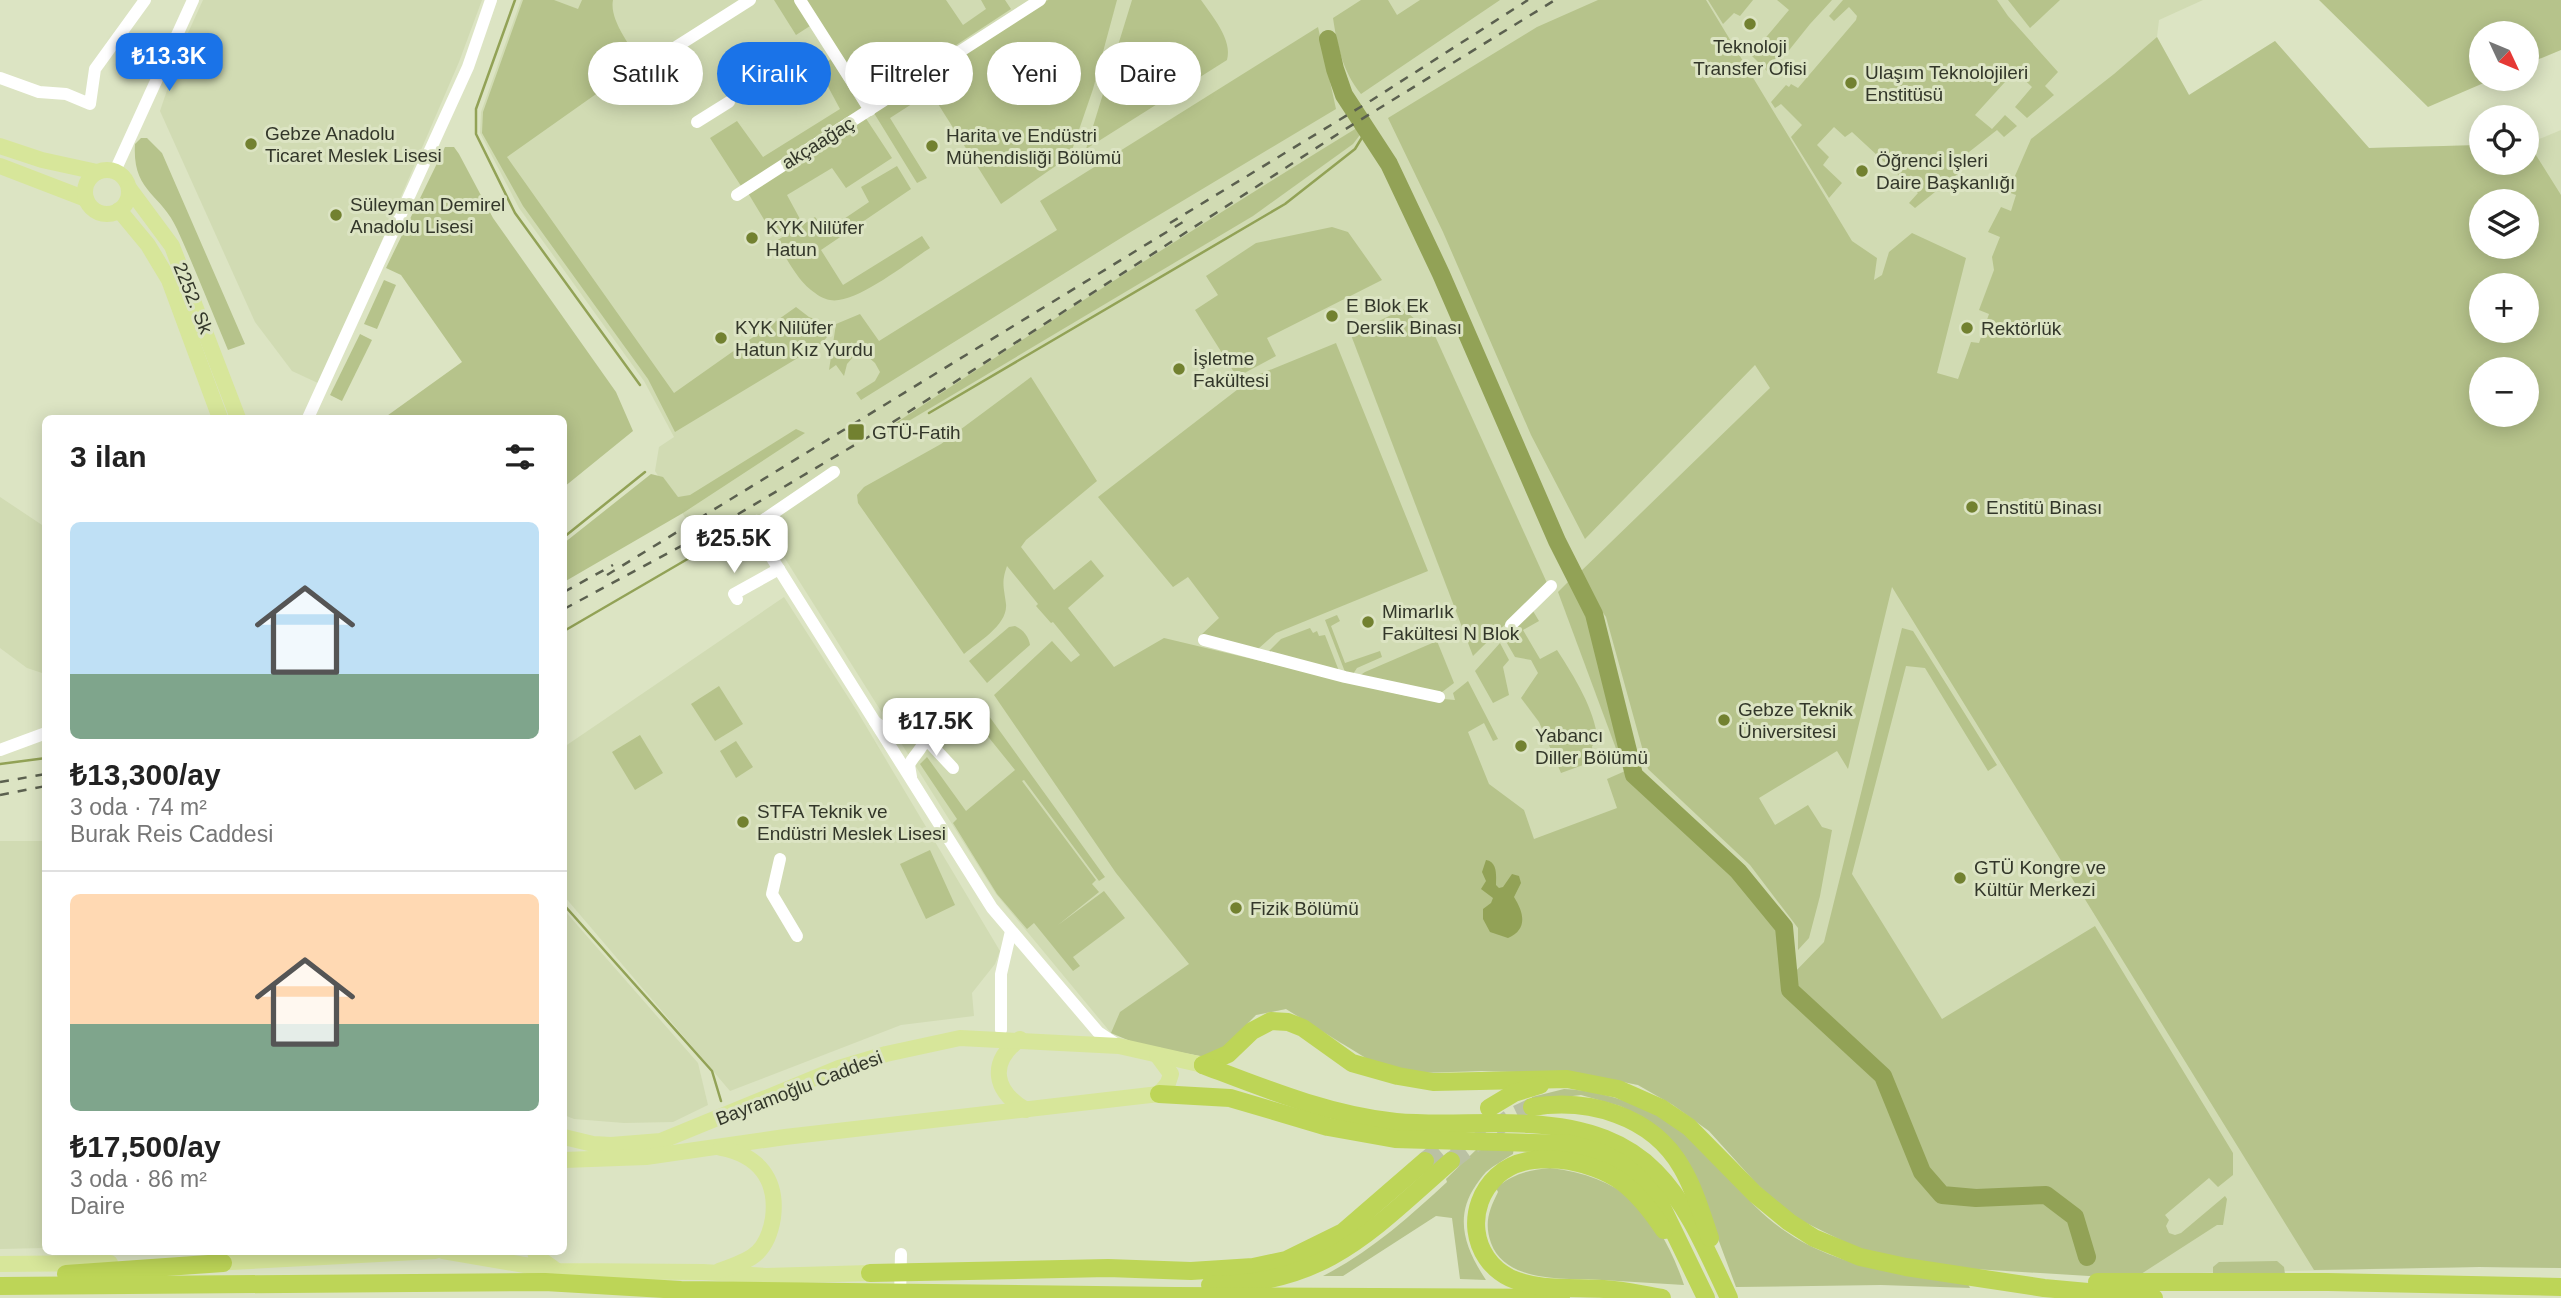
<!DOCTYPE html>
<html lang="tr">
<head>
<meta charset="utf-8">
<style>
  :root { --surface:#fff; --page:#f6f6f6; --text:#222; --muted:#767676; --line:#e0e0e0; --accent:#1a73e8 }
  body { margin:0; font-family:Arial,sans-serif; background:var(--page); color:var(--text); height:100vh; display:flex; flex-direction:column; font-size:26px; white-space:nowrap }
  * { box-sizing:border-box; margin:0 }
  p { font-size:23px; color:var(--muted) }
  .icon { flex:none; width:38px; height:38px; fill:none; stroke:currentColor; stroke-width:2; stroke-linecap:round; stroke-linejoin:round }
  .map { position:relative; flex:1; overflow:hidden }
  .details { position:absolute; left:42px; top:415px; width:525px; height:840px; display:flex; flex-direction:column; background:var(--surface); border-radius:10px; box-shadow:0 4px 18px #0003 }
  .details>* { flex:none }
  .guide { position:absolute; left:588px; top:42px; width:665px; height:63px; display:flex; gap:14px }
  .needle { width:46px; rotate:134deg }
  .tools { position:absolute; left:2469px; top:21px; display:grid; gap:14px }
  .tools a { display:grid; place-items:center; width:70px; height:70px; border-radius:50%; background:var(--surface); box-shadow:0 4px 18px #0003; font-size:35px }
  .price { position:absolute; translate:-50% -60px; padding:0 16px; border-radius:14px; background:#fff; color:#222; font-size:23px; line-height:46px; filter:drop-shadow(0 2px 4px #0008) }
  .price::after { content:''; position:absolute; left:50%; top:42px; width:21px; height:16px; margin-left:-10px; background:inherit; clip-path:polygon(0 0,100% 0,50% 100%) }
  .price.selected { background:var(--accent); color:#fff }
  ul { padding:0; list-style:none }
  li { display:grid; align-content:center; gap:14px; height:371px; padding:0 28px }
  li+li { border-top:2px solid var(--line) }
  li span { display:grid; place-items:center; height:217px; border-radius:10px; color:#555 }
  li>.icon { margin-inline-start:auto }
  span .icon { width:126px; height:126px; fill:#fffc; stroke-width:1 }
  li b { font-size:30px }
  h2 { display:flex; justify-content:space-between; align-items:center; height:84px; padding:0 28px; font-size:30px }
  .chip { padding:0 24px; border-radius:32px; background:var(--surface); box-shadow:0 4px 18px #0003; font-size:24px; line-height:63px }
  .chip.selected { background:var(--accent); color:#fff }
  .map>svg:first-child { display:block }
  .built { fill:#d1dbb3; fill-rule:evenodd }
  .green { fill:#b6c38b; fill-rule:evenodd }
  .water { fill:#92a256 }
  .lines { fill:none; stroke-linecap:round; stroke-linejoin:round }
  .stream { stroke:#92a256; stroke-width:2.5 }
  .river { stroke:#92a256; stroke-width:18 }
  .highway-tunnel { stroke:#bac1a4; stroke-width:18; stroke-dasharray:18 9; stroke-linecap:butt }
  .minor { stroke:#fff; stroke-width:12 }
  .major { stroke:#d7e69a; stroke-width:16 }
  .highway { stroke:#bdd557; stroke-width:18 }
  .rail { stroke:#5b604f; stroke-width:2.5; stroke-dasharray:9 9; stroke-linecap:butt }
  .poi-dot { fill:#728130; stroke:#dce4c3; stroke-width:2.5 }
  .labels { text-anchor:middle; dominant-baseline:central; stroke-width:6; stroke-linejoin:round; paint-order:stroke }
  .poi-label { font-size:19px; fill:#33372a; stroke:#dce4c3; text-anchor:start }
  .street-label { font-size:19px; fill:#33372a; stroke:#dce4c3 }
</style>
</head>
<body>
<div class="map">
<svg width="2561" height="1298" viewBox="0 0 2561 1298">
  <rect width="100%" height="100%" fill="#dce4c3"/>
  <!-- built -->
  <g class="built">
    <path d="M203 0H482L459 62 320 384 292 371 255 322 160 111 182 46Z"/>
    <path d="M521 0H2203L2159 20 2157 37 2189 95 2275 41 2369 148 2481 145 2482 163H2527V144L2561 130V1268L2479 1267 2103 1275 1733 1156 1709 1131 1673 1105 1638 1085 1584 1074 1482 1071 1419 1073 1340 1043 1286 1009 1256 1015 1223 1048 1140 1045 1111 1033 996 894 757 514 703 545 655 471 659 447 674 437 644 381 519 208 480 133 481 112ZM2482 201H2527V247H2482ZM2482 285H2527V331H2482ZM2482 369H2527V415H2482Z"/>
    <path d="M0 497 45 527V674L27 668 0 648Z"/>
    <path d="M784 597 857 711 1000 951 995 964 972 993 974 1016 901 1025 730 1091 564 896V747Z"/>
    <path d="M0 841H45V1248L0 1249Z"/>
    <path d="M564 910 698 1063 708 1105 673 1122 624 1123 574 1119 564 1115Z"/>
  </g>
  <!-- green -->
  <g class="green">
    <path d="M523 0H554L578 9 582 0H613C609 20 631 46 640 63L507 157 674 393 796 307 809 317 826 323 827 337 821 344 675 432 648 379 523 206 482 133 483 112Z"/>
    <path d="M774 0H794L810 26 796 35Z"/>
    <path d="M806 0H946L963 25 986 9 981 0H1005L1011 9 871 101Z"/>
    <path d="M1048 0H1117L1093 89 1070 156 1001 204 923 80Z"/>
    <path d="M1132 0H1201C1212 16 1233 40 1227 60L1086 149Z"/>
    <path d="M1361 0H1388L1397 15 1420 0H1500L1361 94C1343 72 1337 45 1333 18Z"/>
    <path d="M1598 0H1706L1852 241 1877 258 1874 280 1882 275 1889 252 1912 233 1966 258 1937 373 1958 379 1971 342 1979 343 1989 314 1979 310 1994 270 1992 257 2000 237 1988 232 2001 207 2011 211 2016 195 2008 192 2031 139 2114 74 2157 37 2189 95 2275 41 2369 148 2481 145 2482 163H2527V144H2529L2561 195V1268L2479 1267 2314 1270 1892 587 1848 769 1837 751 1759 798 1775 825 1808 805 1822 827 1832 830 1820 896 1809 938 1798 950V928L1750 865 1648 769 1606 617 1577 575 1770 388 1755 365 1585 539 1531 435 1443 232 1388 118 1537 27ZM2482 201H2527V247H2482ZM2482 285H2527V331H2482ZM2482 369H2527V415H2482Z"/>
    <path d="M1708 0H1753L1740 16 1734 13 1723 24Z"/>
    <path d="M1777 0H1832L1810 24 1770 74 1751 55 1789 10Z"/>
    <path d="M1843 0H1997L2008 16 2058 72 2045 86 2054 95 2027 118 2015 107 2032 87 2015 71 1975 115 1992 129 2005 115 2017 126 2004 137 1997 130 1955 163 1960 172 1915 208 1909 203 1918 193 1852 132 1845 137 1834 127 1817 145 1829 157 1823 165 1842 183 1829 198 1791 137 1802 125 1781 104 1775 108 1771 102 1786 85 1789 87 1791 84 1798 88 1856 20 1857 16 1849 7 1834 21 1829 16Z"/>
    <path d="M2008 0H2060L2030 28Z"/>
    <path d="M2319 0H2561V50L2527 64V33H2482V79H2493L2428 107Z"/>
    <path d="M1318 27 1336 109 1129 233 861 400 856 393 875 381 880 372 875 363 865 354 854 356 847 364 844 376 836 365 829 370 836 324 860 314 879 341 1057 230 1040 201Z"/>
    <path d="M831 59 862 109 741 186 710 138 737 121 763 157 840 109 818 68Z"/>
    <path d="M921 83 929 93 890 118 927 178 917 183 874 113Z"/>
    <path d="M865 117 892 158 846 188 832 168 787 195 800 219 774 236 748 193Z"/>
    <path d="M1360 126 1363 131 1353 144 1253 216 875 441 873 438C1034 331 1196 227 1360 126Z"/>
    <path d="M141 138H147L162 153 245 344 228 350C211 310 195 268 177 229 161 193 132 192 135 144Z"/>
    <path d="M445 147H454L459 154 493 218 616 392 633 431 564 487V418H384L462 362 401 275 386 268Z"/>
    <path d="M897 166 911 189 821 250 843 285 922 236 930 248C908 262 855 305 830 300 823 299 816 294 811 290 796 278 786 257 776 241L815 217 826 231 869 202 861 187Z"/>
    <path d="M1332 227 1348 232 1382 280 1267 338 1276 356 1237 377 1195 310 1218 295 1206 276 1256 243Z"/>
    <path d="M384 280 396 285 377 329 364 324Z"/>
    <path d="M1403 309 1435 336 1547 583 1473 656 1351 335Z"/>
    <path d="M360 334 372 340 342 401 330 395Z"/>
    <path d="M1336 343 1428 571 1276 633 1258 649 1201 635 1219 618 1188 577 1173 587 1098 497 1255 376Z"/>
    <path d="M1031 377 1097 481 1026 540 1021 547 1054 590 1091 560 1104 576 1068 608 1114 667 1164 638 1407 696 1455 700 1453 693 1468 681 1498 739 1493 741 1484 723 1468 732 1489 784 1524 810 1534 839 1617 808 1607 779 1632 768 1634 775 1738 871 1784 927 1790 977 1824 942 1902 628 1913 631 1997 765 1988 771 1925 668 1906 666 1852 874 1942 1019 2095 926 2233 1153V1175L2218 1187 2209 1178 2165 1215 2169 1220 2166 1226 2169 1233 2175 1235 2181 1233 2225 1196 2227 1199 2223 1225H2217L2141 1274 2089 1276 1957 1268 1894 1259 1855 1247 1790 1215 1756 1183 1709 1131 1673 1105 1638 1085 1584 1074 1482 1071 1419 1073 1369 1060 1286 1009 1256 1015 1223 1048 1206 1057 1140 1045 1111 1033 1120 1012 1189 964 1116 873 994 695 1052 641 1071 662 1080 655 1053 622 1051 623 1036 606 1038 604 1007 566C1001 583 1004 587 1006 604 1008 625 978 642 964 654L858 503 857 495 864 487 941 444Z"/>
    <path d="M796 429 805 433 683 513 564 582V543L651 474 663 477 678 497 690 495Z"/>
    <path d="M1572 578 1594 623 1629 753 1618 754 1558 592Z"/>
    <path d="M1533 611 1539 621 1523 630 1540 659 1557 650C1575 678 1594 708 1598 741L1592 746 1594 761 1561 773 1539 722 1521 698 1538 673 1531 660 1515 657 1504 638Z"/>
    <path d="M1337 615 1340 621 1331 626 1345 663 1380 651 1382 657 1357 668 1353 674 1345 672 1325 620Z"/>
    <path d="M1015 626C1023 629 1029 637 1030 645L987 683 969 661 1009 627Z"/>
    <path d="M1310 628 1313 633 1317 631 1319 636 1325 635 1339 671 1267 653 1281 639Z"/>
    <path d="M1437 641 1454 683 1438 695 1359 676 1365 672Z"/>
    <path d="M1500 643 1509 660 1503 667 1509 695 1493 703 1475 671Z"/>
    <path d="M719 686 743 724 715 741 691 704Z"/>
    <path d="M981 705 1105 877 1099 881 1024 780 1022 781 1096 880 1092 884 1099 892 1058 925 1104 891 1125 918 1073 957 1080 966 1073 971 1034 923 1027 929 997 894 953 823 957 819 920 764 927 757 966 811 1015 770 969 713Z"/>
    <path d="M640 735 663 773 635 790 612 752Z"/>
    <path d="M736 741 753 767 736 778 720 751Z"/>
    <path d="M930 850 955 905 926 919 900 864Z"/>
    <path d="M1564 1089C1609 1091 1657 1109 1691 1139 1722 1167 1747 1204 1782 1229 1837 1268 1903 1274 1968 1284L1970 1288 1881 1285 1736 1287 1701 1193 1639 1115 1620 1106 1581 1095 1531 1101 1532 1097Z"/>
    <path d="M1514 1147 1513 1154C1504 1160 1494 1165 1486 1172 1482 1176 1479 1181 1476 1185 1453 1218 1466 1250 1486 1280L1460 1279 1452 1218 1436 1216 1343 1276H1323C1370 1252 1408 1218 1447 1182L1446 1179 1478 1148Z"/>
    <path d="M1550 1168C1625 1177 1660 1214 1684 1285 1657 1283 1629 1282 1602 1280 1568 1278 1506 1284 1491 1243 1484 1223 1489 1210 1498 1192L1496 1188C1513 1174 1528 1170 1550 1168Z"/>
    <path d="M2277 1261 2284 1267 2285 1274H2213V1267L2219 1262Z"/>
  </g>
  <!-- water -->
  <path class="water" d="M1486 860C1498 862 1496 876 1496 885L1499 888 1503 887 1512 874 1519 876 1521 883 1514 897C1524 913 1528 929 1508 938L1490 932 1483 919V909L1491 903 1493 898 1481 889 1486 881 1482 872Z"/>
  <g class="lines">
    <!-- stream -->
    <g class="stream">
      <path d="M515 0 476 109V134L515 213 640 385"/>
      <path d="M929 413 1285 204 1355 149 1366 131"/>
      <path d="M564 537 645 472"/>
      <path d="M564 631 751 522"/>
      <path d="M0 764 46 758"/>
      <path d="M564 905 712 1071 721 1101"/>
    </g>
    <!-- river -->
    <path class="river" d="M1328 39 1335 69 1344 95 1389 164 1441 274 1557 541 1594 614 1634 775 1738 871 1784 927 1790 990 1883 1076 1922 1172 1942 1195 1976 1198 2046 1195 2075 1217 2087 1257"/>
    <!-- highway-tunnel -->
    <g class="highway-tunnel">
      <path d="M1425 1161 1457 1135"/>
      <path d="M1451 1161 1511 1117 1532 1107"/>
    </g>
    <!-- minor -->
    <g class="minor">
      <path d="M800 0 870 110"/>
      <path d="M657 59 750 0"/>
      <path d="M0 78 39 92 66 94 90 104 95 69 145 0"/>
      <path d="M697 122 729 102"/>
      <path d="M115 171 193 0"/>
      <path d="M737 195 1040 0"/>
      <path d="M308 418 468 67 491 0"/>
      <path d="M834 472 759 523 765 547 992 908 1098 1032 1119 1046"/>
      <path d="M737 599 734 594 779 569"/>
      <path d="M1511 625 1551 586"/>
      <path d="M1204 640 1345 677 1439 697"/>
      <path d="M875 722 882 727C898 722 908 711 922 726 931 745 916 750 909 765L911 777"/>
      <path d="M926 739 953 768"/>
      <path d="M0 750 46 733"/>
      <path d="M780 859 772 894 797 936"/>
      <path d="M1001 1030V974L1011 931"/>
      <path d="M900 1298 901 1254"/>
    </g>
    <!-- major -->
    <g class="major">
      <path d="M0 146 42 160 97 172"/>
      <path d="M0 166 86 199"/>
      <circle cx="107" cy="192" r="22"/>
      <path d="M129 188 172 246 238 418"/>
      <path d="M119 210 148 245 169 280 220 418"/>
      <path d="M1020 1039C988 1063 994 1091 1026 1110"/>
      <path d="M564 1137 593 1144 611 1145 661 1141 839 1068 886 1054 960 1038 1119 1046 1203 1065"/>
      <path d="M564 1160 646 1157 785 1137 1159 1094 1168 1083 1171 1074 1157 1055"/>
      <path d="M443 1251 559 1271 703 1272 766 1276 870 1273"/>
      <path d="M535 1251 536 1256 553 1268"/>
      <path d="M212 1263 435 1251"/>
      <path d="M0 1264 110 1263"/>
      <path d="M719 1271C732 1266 748 1262 758 1252 767 1243 771 1230 773 1218 778 1179 758 1155 721 1148"/>
    </g>
    <!-- highway -->
    <g class="highway">
      <path d="M1203 1065 1228 1054 1252 1031 1271 1021 1288 1022 1303 1028 1352 1063 1398 1076 1433 1082 1567 1079 1618 1089 1661 1108 1689 1127 1755 1194 1789 1222 1814 1238 1860 1257 1906 1267 2044 1288 2154 1298"/>
      <path d="M1203 1065C1266 1089 1329 1115 1396 1122 1440 1126 1485 1121 1529 1124 1656 1131 1681 1195 1729 1298"/>
      <path d="M1159 1094 1230 1098 1328 1127 1395 1139 1571 1144 1602 1153 1621 1163 1637 1176 1659 1201 1706 1298"/>
      <path d="M1532 1107C1588 1098 1652 1115 1682 1168 1695 1190 1702 1215 1710 1238"/>
      <path d="M1489 1108 1514 1093 1540 1085"/>
      <path d="M870 1273 1108 1268 1191 1271 1253 1267 1286 1260 1343 1232 1425 1161"/>
      <path d="M66 1274 223 1263"/>
      <path d="M2097 1282H2328L2561 1287"/>
      <path d="M1210 1285C1325 1285 1371 1231 1451 1161"/>
      <path d="M0 1286 545 1282 681 1290 1175 1296 1561 1298"/>
      <path d="M1662 1298C1643 1295 1624 1290 1604 1289 1574 1287 1537 1291 1510 1278 1470 1258 1465 1206 1497 1176 1528 1147 1592 1160 1622 1182 1639 1195 1652 1212 1664 1230"/>
    </g>
    <!-- rail -->
    <g class="rail">
      <path d="M1170 223 1372 100 1528 0"/>
      <path d="M607 575 1183 222"/>
      <path d="M564 592 613 565"/>
      <path d="M564 609 713 529 890 424 1344 130 1555 0"/>
      <path d="M0 782 46 774"/>
      <path d="M0 795 46 786"/>
    </g>
  </g>
  <!-- markers -->
  <g class="poi-dot">
    <circle cx="1750" cy="24" r="7"/>
    <circle cx="1851" cy="83" r="7"/>
    <circle cx="251" cy="144" r="7"/>
    <circle cx="932" cy="146" r="7"/>
    <circle cx="1862" cy="171" r="7"/>
    <circle cx="336" cy="215" r="7"/>
    <circle cx="752" cy="238" r="7"/>
    <circle cx="1332" cy="316" r="7"/>
    <circle cx="1967" cy="328" r="7"/>
    <circle cx="721" cy="338" r="7"/>
    <circle cx="1179" cy="369" r="7"/>
    <rect x="847" y="423" width="18" height="18" rx="3.5"/>
    <circle cx="1972" cy="507" r="7"/>
    <circle cx="1368" cy="622" r="7"/>
    <circle cx="1724" cy="720" r="7"/>
    <circle cx="1521" cy="746" r="7"/>
    <circle cx="743" cy="822" r="7"/>
    <circle cx="1960" cy="878" r="7"/>
    <circle cx="1236" cy="908" r="7"/>
  </g>
  <g class="labels">
    <!-- poi labels -->
    <g class="poi-label">
      <text x="1750" y="46" text-anchor="middle">Teknoloji<tspan x="1750" dy="22">Transfer Ofisi</tspan></text>
      <text x="1865" y="72">Ulaşım Teknolojileri<tspan x="1865" dy="22">Enstitüsü</tspan></text>
      <text x="265" y="133">Gebze Anadolu<tspan x="265" dy="22">Ticaret Meslek Lisesi</tspan></text>
      <text x="946" y="135">Harita ve Endüstri<tspan x="946" dy="22">Mühendisliği Bölümü</tspan></text>
      <text x="1876" y="160">Öğrenci İşleri<tspan x="1876" dy="22">Daire Başkanlığı</tspan></text>
      <text x="350" y="204">Süleyman Demirel<tspan x="350" dy="22">Anadolu Lisesi</tspan></text>
      <text x="766" y="227">KYK Nilüfer<tspan x="766" dy="22">Hatun</tspan></text>
      <text x="1346" y="305">E Blok Ek<tspan x="1346" dy="22">Derslik Binası</tspan></text>
      <text x="735" y="327">KYK Nilüfer<tspan x="735" dy="22">Hatun Kız Yurdu</tspan></text>
      <text x="1981" y="328">Rektörlük</text>
      <text x="1193" y="358">İşletme<tspan x="1193" dy="22">Fakültesi</tspan></text>
      <text x="872" y="432">GTÜ-Fatih</text>
      <text x="1986" y="507">Enstitü Binası</text>
      <text x="1382" y="611">Mimarlık<tspan x="1382" dy="22">Fakültesi N Blok</tspan></text>
      <text x="1738" y="709">Gebze Teknik<tspan x="1738" dy="22">Üniversitesi</tspan></text>
      <text x="1535" y="735">Yabancı<tspan x="1535" dy="22">Diller Bölümü</tspan></text>
      <text x="757" y="811">STFA Teknik ve<tspan x="757" dy="22">Endüstri Meslek Lisesi</tspan></text>
      <text x="1974" y="867">GTÜ Kongre ve<tspan x="1974" dy="22">Kültür Merkezi</tspan></text>
      <text x="1250" y="908">Fizik Bölümü</text>
    </g>
    <!-- street labels -->
    <g class="street-label">
      <text transform="translate(818 143) rotate(-32)">akçaağaç</text>
      <text transform="translate(193 298) rotate(68)">2252. Sk</text>
      <text transform="translate(799 1088) rotate(-21)">Bayramoğlu Caddesi</text>
    </g>
  </g>
</svg>
<div class="tools">
<a><svg class="needle" viewBox="-14 -14 28 28"><path d="M0-13l5 13h-10z" fill="#e53935"/><path d="M0 13l5-13h-10z" fill="#767676"/></svg></a>
<a><svg class="icon" aria-label="locate" viewBox="0 0 24 24"><circle cx="12" cy="12" r="6"/><path d="M12 2v4M12 18v4M2 12h4M18 12h4"/></svg></a>
<a><svg class="icon" aria-label="layers" viewBox="0 0 24 24"><path d="M12 4l9 5-9 5-9-5zM3 14l9 5 9-5"/></svg></a>
<a>+</a>
<a>−</a>
</div>
<b class="price selected" style="left:169px;top:93px">₺13.3K</b>
<b class="price" style="left:734px;top:575px">₺25.5K</b>
<b class="price" style="left:936px;top:758px">₺17.5K</b>
<div class="guide">
<a class="chip">Satılık</a>
<a class="chip selected">Kiralık</a>
<a class="chip">Filtreler</a>
<a class="chip">Yeni</a>
<a class="chip">Daire</a>
</div>
<section class="details">
<h2>3 ilan<svg class="icon" aria-label="filters" viewBox="0 0 24 24"><path d="M4 7h16M4 17h16"/><circle cx="9" cy="7" r="2"/><circle cx="15" cy="17" r="2"/></svg></h2>
<ul>
<li><span style="background:linear-gradient(#bfe0f5 70%,#7fa58c 0)"><svg class="icon" aria-label="home" viewBox="0 0 24 24"><path d="M3 11l9-7 9 7M6 9v11h12V9"/></svg></span><div><b>₺13,300/ay</b><p>3 oda · 74 m²</p><p>Burak Reis Caddesi</p></div></li>
<li><span style="background:linear-gradient(#ffd9b3 60%,#7fa58c 0)"><svg class="icon" aria-label="home" viewBox="0 0 24 24"><path d="M3 11l9-7 9 7M6 9v11h12V9"/></svg></span><div><b>₺17,500/ay</b><p>3 oda · 86 m²</p><p>Daire</p></div></li>
</ul>
</section>
</div>
</body>
</html>
